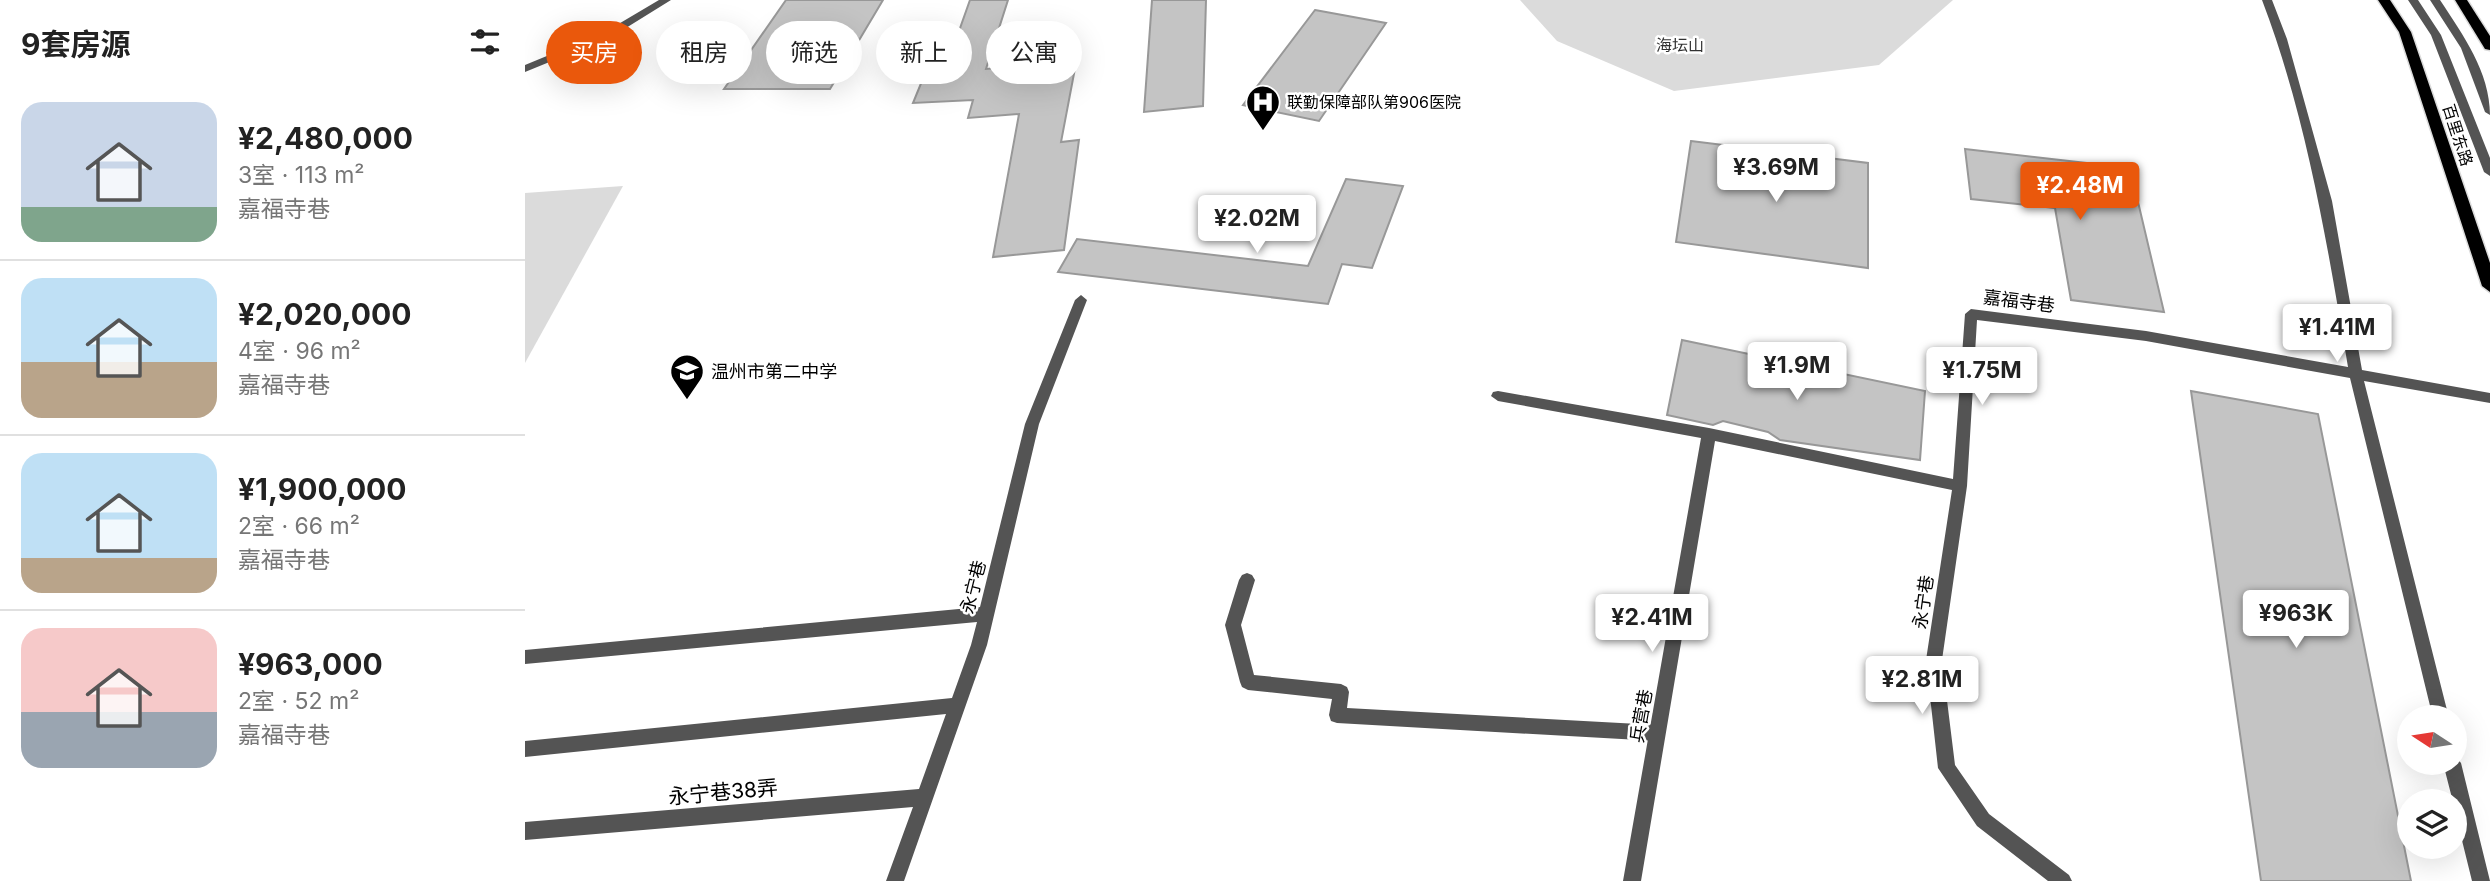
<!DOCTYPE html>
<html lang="zh">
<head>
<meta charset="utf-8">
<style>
  :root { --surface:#fff; --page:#f6f6f6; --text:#222; --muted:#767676; --line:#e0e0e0; --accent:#ea580c }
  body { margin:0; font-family:Inter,"Noto Sans SC",sans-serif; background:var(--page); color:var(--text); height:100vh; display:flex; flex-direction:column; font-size:26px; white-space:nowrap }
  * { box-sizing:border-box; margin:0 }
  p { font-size:23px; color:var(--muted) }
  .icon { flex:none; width:38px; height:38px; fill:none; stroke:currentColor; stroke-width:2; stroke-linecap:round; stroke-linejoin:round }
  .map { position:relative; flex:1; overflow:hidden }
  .side { display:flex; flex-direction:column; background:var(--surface); width:525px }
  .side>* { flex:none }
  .top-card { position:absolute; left:21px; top:21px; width:665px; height:63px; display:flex; gap:14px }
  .needle { width:46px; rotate:282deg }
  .fabs { position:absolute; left:1872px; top:705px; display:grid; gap:14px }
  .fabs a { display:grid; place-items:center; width:70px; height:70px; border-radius:50%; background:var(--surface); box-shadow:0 7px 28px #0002; font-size:35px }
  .price { position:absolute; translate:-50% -60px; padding:0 16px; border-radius:7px; background:#fff; color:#222; font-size:23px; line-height:46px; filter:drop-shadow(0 2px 4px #0008) }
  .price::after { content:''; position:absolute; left:50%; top:42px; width:21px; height:16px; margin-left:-10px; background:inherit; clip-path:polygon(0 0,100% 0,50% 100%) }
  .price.on { background:var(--accent); color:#fff }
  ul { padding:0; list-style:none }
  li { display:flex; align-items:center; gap:21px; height:175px; padding:0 21px }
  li+li { border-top:2px solid var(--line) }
  li span { display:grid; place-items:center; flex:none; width:196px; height:140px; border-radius:21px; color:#555 }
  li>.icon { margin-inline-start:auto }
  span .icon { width:84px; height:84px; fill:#fffc; stroke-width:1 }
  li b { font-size:30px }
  h2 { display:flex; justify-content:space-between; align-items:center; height:84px; padding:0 21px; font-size:30px }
  .chip { padding:0 24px; border-radius:32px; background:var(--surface); box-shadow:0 7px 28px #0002; font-size:24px; line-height:63px }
  .chip.on { background:var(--accent); color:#fff }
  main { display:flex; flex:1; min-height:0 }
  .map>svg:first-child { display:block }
  .green { fill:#dbdbdb }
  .building { fill:#c4c4c4; stroke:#989898; stroke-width:2 }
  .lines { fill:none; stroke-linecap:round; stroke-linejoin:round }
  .primary-casing { stroke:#dbdbdb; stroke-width:3 }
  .service { fill:#545454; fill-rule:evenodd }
  .minor { fill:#545454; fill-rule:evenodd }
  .primary { fill:#000; fill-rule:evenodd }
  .labels { text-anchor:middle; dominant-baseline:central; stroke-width:5; stroke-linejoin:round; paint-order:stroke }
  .far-park-label { font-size:16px; fill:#323232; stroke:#fff }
  .far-poi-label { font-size:16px; fill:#000; stroke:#fff; text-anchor:start }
  .far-street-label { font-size:16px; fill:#000; stroke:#fff }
  .street-label { font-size:18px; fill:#000; stroke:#fff }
  .poi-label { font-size:18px; fill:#000; stroke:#fff; text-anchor:start }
  .near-street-label { font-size:21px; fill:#000; stroke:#fff }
</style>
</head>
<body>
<main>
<section class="side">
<h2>9套房源<svg class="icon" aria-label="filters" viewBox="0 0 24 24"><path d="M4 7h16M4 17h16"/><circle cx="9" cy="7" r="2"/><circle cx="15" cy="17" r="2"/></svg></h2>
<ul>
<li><span style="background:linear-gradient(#c9d6e8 75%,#7fa58c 0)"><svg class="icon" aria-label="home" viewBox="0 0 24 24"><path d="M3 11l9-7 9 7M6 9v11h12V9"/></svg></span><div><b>¥2,480,000</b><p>3室 · 113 m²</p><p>嘉福寺巷</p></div></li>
<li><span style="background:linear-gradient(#bfe0f5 60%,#b9a48a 0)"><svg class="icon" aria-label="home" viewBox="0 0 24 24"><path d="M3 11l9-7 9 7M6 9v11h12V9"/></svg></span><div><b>¥2,020,000</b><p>4室 · 96 m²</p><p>嘉福寺巷</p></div></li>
<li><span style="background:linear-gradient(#bfe0f5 75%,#b9a48a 0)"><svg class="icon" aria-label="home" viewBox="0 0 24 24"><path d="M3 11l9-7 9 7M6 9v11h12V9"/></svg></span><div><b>¥1,900,000</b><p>2室 · 66 m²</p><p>嘉福寺巷</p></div></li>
<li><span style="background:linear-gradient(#f6c9c9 60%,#9aa5b1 0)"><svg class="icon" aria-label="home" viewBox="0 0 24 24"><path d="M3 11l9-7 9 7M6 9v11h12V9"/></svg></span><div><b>¥963,000</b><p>2室 · 52 m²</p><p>嘉福寺巷</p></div></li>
</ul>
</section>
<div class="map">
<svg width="1965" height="881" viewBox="0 0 1965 881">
  <rect width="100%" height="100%" fill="#fff"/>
  <!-- green -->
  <g class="green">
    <path d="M995 0H1428L1354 65 1149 91 1032 41Z"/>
    <path d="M98 186 0 363V193Z"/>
  </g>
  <!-- building -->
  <g class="building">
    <path d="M261 0H358L305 89H199Z"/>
    <path d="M445 0H483L461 69 551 63 536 142 554 140 539 250 468 257 494 114 443 118 448 100 388 103 417 32 434 31Z"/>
    <path d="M627 0H681L678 106 619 112Z"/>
    <path d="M790 10 861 23 794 121 718 105Z"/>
    <path d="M1166 141 1343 163V268L1151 242Z"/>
    <path d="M1440 149 1605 168 1639 312 1546 300 1530 208 1446 199Z"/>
    <path d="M821 179 878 186 847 268 817 264 803 304 533 272 552 239 783 266Z"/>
    <path d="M1157 340 1400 391 1395 460 1255 440 1243 432 1198 421 1188 425 1142 415Z"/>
    <path d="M1666 391 1793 414 1886 881H1736Z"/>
  </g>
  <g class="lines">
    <!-- primary casing -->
    <g class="primary-casing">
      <g id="primary">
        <path d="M1853 0H1865L1886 32 1965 263V292L1957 286 1874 32Z"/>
        <path d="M1930 0H1942L1965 36V50L1960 49Z"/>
      </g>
    </g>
    <!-- service -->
    <g class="service">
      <path d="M1883 0H1893L1916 35 1965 158V176L1959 172 1906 35Z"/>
      <path d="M1905 0H1915C1938 35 1965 72 1965 115L1960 112 1936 48Z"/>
      <path d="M556 295 562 300 514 424 462 645 379 881H361L388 807 0 840V822L394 789 421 714 0 757V741L427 698 446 645 452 622 0 664V650L455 607 500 424 550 300Z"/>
      <path d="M722 573 727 575 730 580 716 625 729 675 816 684 822 687 824 692 822 708 1132 725 1138 727 1140 733 1138 739 1132 741 812 723 806 721 804 715 807 699 723 690 717 687 715 682 700 625 714 580 717 575Z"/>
    </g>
    <!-- minor -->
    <g class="minor">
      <path d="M134 0H146L88 36 0 72V65L80 32Z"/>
      <path d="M1737 0H1747L1762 39 1807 201 1837 370 1965 393V403L1839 381 1924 718H1908L1825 378 1621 341 1452 320 1442 486 1417 660 1430 765 1464 814 1544 875 1547 881H1523L1452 826 1413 768 1401 660 1427 490 1190 441 1116 881H1098L1176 438 973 401 966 396 968 392 973 391 1184 428 1428 479 1440 314 1446 309 1621 331 1823 367C1802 243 1782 118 1737 0Z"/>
      <path d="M1930 756 1936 763 1965 881H1947L1930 812V802H1928L1918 763H1930Z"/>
    </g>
    <!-- primary -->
    <use href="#primary" class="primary"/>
  </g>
  <!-- icons -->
  <defs>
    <g id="hospital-pin" transform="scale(1.75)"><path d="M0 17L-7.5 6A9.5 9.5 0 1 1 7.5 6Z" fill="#000" stroke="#fff"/><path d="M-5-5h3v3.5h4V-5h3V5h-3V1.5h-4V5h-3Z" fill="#fff"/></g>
    <g id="school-pin" transform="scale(1.75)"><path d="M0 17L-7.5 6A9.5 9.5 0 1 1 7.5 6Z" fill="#000" stroke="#fff"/><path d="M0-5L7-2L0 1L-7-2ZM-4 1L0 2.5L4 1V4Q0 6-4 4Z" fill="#fff"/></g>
  </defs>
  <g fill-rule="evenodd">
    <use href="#hospital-pin" x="738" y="102"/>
    <use href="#school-pin" x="162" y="371"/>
  </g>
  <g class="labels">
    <!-- far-park labels -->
    <g class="far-park-label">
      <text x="1155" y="45">海坛山</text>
    </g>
    <!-- far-poi labels -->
    <g class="far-poi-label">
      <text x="762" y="102">联勤保障部队第906医院</text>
    </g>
    <!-- far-street labels -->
    <g class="far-street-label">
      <text transform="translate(1933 135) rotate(72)">百里东路</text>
    </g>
    <!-- street labels -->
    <g class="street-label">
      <text transform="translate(1494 301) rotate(7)">嘉福寺巷</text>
      <text transform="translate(448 587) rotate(-76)">永宁巷</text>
      <text transform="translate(1398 602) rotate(-82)">永宁巷</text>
      <text transform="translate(1116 716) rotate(-80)">兵营巷</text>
    </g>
    <!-- poi labels -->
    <g class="poi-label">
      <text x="186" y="371">温州市第二中学</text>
    </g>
    <!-- near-street labels -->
    <g class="near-street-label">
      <text transform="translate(198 792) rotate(-5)">永宁巷38弄</text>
    </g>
  </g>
</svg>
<div class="fabs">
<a><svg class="needle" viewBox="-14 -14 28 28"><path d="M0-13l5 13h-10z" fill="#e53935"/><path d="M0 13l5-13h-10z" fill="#767676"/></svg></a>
<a><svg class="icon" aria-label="layers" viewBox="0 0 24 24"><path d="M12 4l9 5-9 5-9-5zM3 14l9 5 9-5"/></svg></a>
</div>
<b class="price" style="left:1251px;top:204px">¥3.69M</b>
<b class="price on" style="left:1555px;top:222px">¥2.48M</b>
<b class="price" style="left:732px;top:255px">¥2.02M</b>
<b class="price" style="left:1812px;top:364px">¥1.41M</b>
<b class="price" style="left:1272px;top:402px">¥1.9M</b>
<b class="price" style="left:1457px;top:407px">¥1.75M</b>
<b class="price" style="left:1771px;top:650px">¥963K</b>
<b class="price" style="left:1127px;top:654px">¥2.41M</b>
<b class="price" style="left:1397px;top:716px">¥2.81M</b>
<div class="top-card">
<a class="chip on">买房</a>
<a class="chip">租房</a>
<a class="chip">筛选</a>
<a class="chip">新上</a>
<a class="chip">公寓</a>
</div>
</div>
</main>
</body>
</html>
